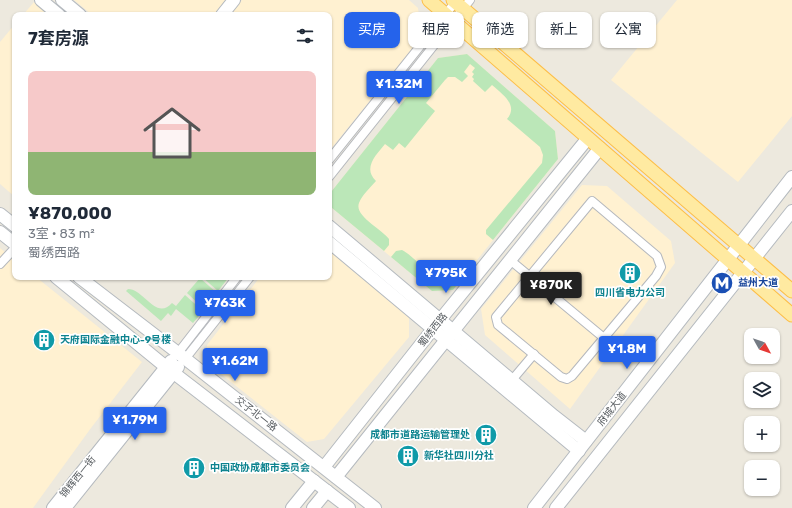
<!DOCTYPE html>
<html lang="zh">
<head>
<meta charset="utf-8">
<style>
  :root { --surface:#fff; --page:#f2f2f3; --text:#1f2937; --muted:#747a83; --line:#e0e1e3; --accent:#2563eb }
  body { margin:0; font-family:Rubik,"Noto Sans SC",sans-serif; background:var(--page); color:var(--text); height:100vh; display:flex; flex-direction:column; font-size:15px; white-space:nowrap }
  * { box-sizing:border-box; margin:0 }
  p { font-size:13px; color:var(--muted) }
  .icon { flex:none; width:22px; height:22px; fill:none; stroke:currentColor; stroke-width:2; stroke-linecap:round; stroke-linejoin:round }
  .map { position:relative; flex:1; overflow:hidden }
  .side { position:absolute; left:12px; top:12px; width:320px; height:268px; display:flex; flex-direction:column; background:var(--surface); border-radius:8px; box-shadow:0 1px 3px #0004 }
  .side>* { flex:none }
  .hud { position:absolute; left:344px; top:12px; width:380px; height:36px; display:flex; gap:8px }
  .needle { width:26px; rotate:130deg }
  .tools { position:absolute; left:744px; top:328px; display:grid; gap:8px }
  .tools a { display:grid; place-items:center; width:36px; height:36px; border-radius:8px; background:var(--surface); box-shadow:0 1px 3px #0004; font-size:20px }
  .price { position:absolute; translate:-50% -34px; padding:0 9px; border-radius:4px; background:var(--accent); color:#fff; font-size:13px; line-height:26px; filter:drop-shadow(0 1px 2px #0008) }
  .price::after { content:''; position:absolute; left:50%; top:24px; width:12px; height:9px; margin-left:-6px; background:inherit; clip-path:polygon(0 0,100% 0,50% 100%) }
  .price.on { background:#222; color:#fff }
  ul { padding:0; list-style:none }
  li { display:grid; align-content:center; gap:8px; height:212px; padding:0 16px }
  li+li { border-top:1px solid var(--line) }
  li span { display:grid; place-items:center; height:124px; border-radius:8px; color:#555 }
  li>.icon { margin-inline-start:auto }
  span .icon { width:72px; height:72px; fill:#fffc; stroke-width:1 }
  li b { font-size:17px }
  h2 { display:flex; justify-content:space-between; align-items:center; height:48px; padding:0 16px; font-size:17px }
  .chip { padding:0 14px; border-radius:8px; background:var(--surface); box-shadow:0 1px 3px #0004; font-size:14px; line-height:36px }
  .chip.on { background:var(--accent); color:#fff }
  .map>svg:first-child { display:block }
  .commercial { fill:#fff1d1 }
  .green { fill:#bbe7b8 }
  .water { fill:#9cdaff }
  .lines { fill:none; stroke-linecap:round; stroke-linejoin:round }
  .street-casing { stroke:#b5b8bd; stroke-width:10 }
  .secondary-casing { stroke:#b5babf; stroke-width:14 }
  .primary-casing { stroke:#fdbe47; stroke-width:15 }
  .street { stroke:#fff; stroke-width:8 }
  .secondary { stroke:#fff; stroke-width:12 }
  .primary { stroke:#ffeaa1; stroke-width:13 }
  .labels { text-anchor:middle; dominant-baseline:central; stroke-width:3.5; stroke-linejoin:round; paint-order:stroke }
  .transit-label { font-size:10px; font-weight:bold; fill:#164399; stroke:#fff; text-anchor:start }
  .culture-label { font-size:10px; font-weight:bold; fill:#0d838f; stroke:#fff; text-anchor:start }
  .street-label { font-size:10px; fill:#585d61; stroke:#fff }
</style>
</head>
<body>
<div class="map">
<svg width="792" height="508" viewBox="0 0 792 508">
  <rect width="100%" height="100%" fill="#ede9de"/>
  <!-- commercial -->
  <g class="commercial">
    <path d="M74 0H229L217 15H92Z"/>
    <path d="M242 0H409L418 8 422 37 329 151V15H230Z"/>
    <path d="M677 0H792V116L738 182 611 80Z"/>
    <path d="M34 2 50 15H23Z"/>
    <path d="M15 24V197L0 184V42Z"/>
    <path d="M467 54 555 131 558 159 453 290 432 291 332 208 331 192 438 58Z"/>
    <path d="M582 185 607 186 671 241 675 263 570 409 485 335 481 309Z"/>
    <path d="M0 248 15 260V277H36L142 362 91 428 33 508H0Z"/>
    <path d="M329 251 409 317V337L324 439 307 442 207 363V345L260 277H329Z"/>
  </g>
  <!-- green -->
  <g class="green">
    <path d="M467 54 555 131 558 159 493 240 486 234V230L542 163 543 155 540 147 507 119C519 105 502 94 492 85L485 92 473 81 474 79 472 77 474 74 472 72 475 68 470 64 464 72 468 76 462 82 455 77H448L445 80 426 103 435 111 405 148 399 143 393 150 385 144C377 154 362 168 376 181 371 187 362 195 359 203 354 216 382 229 389 239V245L384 251 332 208 331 192 438 58Z"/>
    <path d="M402 250C420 259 435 291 455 269L464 276 453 290 432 291 391 257 396 251Z"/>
    <path d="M202 277H229L218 291Z"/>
    <path d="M200 278 217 293 204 309 187 293Z"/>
    <path d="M128 289C144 289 156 321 172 303L176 306 185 295 203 311 193 323 176 309 171 316 168 313 161 321 126 291Z"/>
  </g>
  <!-- water -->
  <path class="water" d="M386 13 395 21 396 26 389 36 379 29 378 23Z"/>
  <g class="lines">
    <!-- street casing -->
    <g class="street-casing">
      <g id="street">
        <path d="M329 160 457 0"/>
        <path d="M329 177 470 0"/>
        <path d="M592 201 657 256 661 267 656 276 572 376 567 379 561 377 498 325 496 317Z"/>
        <path d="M510 260 604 338"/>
        <path d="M0 264 15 248"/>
        <path d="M178 353 237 277"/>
        <path d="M185 359 250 277"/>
        <path d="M512 380 534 354"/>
      </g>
    </g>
    <!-- secondary casing -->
    <g class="secondary-casing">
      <g id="secondary">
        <path d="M41 0 59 15"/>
        <path d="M62 0 80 15"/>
        <path d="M222 15 234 0"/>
        <path d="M0 214 15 226"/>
        <path d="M329 226 554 416 586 441"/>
        <path d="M0 232 15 244"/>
        <path d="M329 242 579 451"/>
        <path d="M56 277 166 367 349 508"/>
        <path d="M79 277 178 353 375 508"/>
        <path d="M324 467 440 320 588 138"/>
        <path d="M336 477 600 148"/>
        <path d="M53 508 171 361"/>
        <path d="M65 508 178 367"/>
        <path d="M292 508 314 481"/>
        <path d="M313 508 327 491"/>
        <path d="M534 508 792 177"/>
        <path d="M556 508 792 211"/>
      </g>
    </g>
    <!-- primary casing -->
    <g class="primary-casing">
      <g id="primary">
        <path d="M429 0 792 315"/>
        <path d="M453 0 792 291"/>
      </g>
    </g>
    <!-- street -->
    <use href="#street" class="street"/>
    <!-- secondary -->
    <use href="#secondary" class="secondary"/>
    <!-- primary -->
    <use href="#primary" class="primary"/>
  </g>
  <!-- icons -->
  <defs>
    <g id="building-disc" transform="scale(1.15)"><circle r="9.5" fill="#0f9aa8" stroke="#fff"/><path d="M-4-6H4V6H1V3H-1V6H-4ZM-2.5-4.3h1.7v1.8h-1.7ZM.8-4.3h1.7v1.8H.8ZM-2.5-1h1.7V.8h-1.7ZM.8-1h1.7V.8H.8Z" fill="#fff"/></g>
    <g id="metro-disc" transform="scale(1.15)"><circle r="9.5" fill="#1a4fb4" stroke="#fff"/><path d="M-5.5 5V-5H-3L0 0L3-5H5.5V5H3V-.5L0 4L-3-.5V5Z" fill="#fff"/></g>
  </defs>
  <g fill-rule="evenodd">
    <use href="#building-disc" x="630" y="273"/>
    <use href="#metro-disc" x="722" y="283"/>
    <use href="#building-disc" x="44" y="340"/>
    <use href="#building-disc" x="486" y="435"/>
    <use href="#building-disc" x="408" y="456"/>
    <use href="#building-disc" x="194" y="468"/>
  </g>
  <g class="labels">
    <!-- transit labels -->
    <g class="transit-label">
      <text x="738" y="283">益州大道</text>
    </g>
    <!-- culture labels -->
    <g class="culture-label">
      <text x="630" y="293" text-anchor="middle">四川省电力公司</text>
      <text x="60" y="340">天府国际金融中心-9号楼</text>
      <text x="470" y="435" text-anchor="end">成都市道路运输管理处</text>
      <text x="424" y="456">新华社四川分社</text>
      <text x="210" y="468">中国政协成都市委员会</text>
    </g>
    <!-- street labels -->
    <g class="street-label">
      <text transform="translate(433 330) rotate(-52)">蜀绣西路</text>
      <text transform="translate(612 409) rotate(-52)">府城大道</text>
      <text transform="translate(256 414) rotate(38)">交子北一路</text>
      <text transform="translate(78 477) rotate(-51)">锦辉西一街</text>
    </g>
  </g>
</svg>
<div class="tools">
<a><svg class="needle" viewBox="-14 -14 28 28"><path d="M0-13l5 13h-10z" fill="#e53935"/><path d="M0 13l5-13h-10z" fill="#747a83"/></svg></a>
<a><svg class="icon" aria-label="layers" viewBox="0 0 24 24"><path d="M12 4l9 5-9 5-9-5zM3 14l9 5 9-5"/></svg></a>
<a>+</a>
<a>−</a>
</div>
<b class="price" style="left:399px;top:105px">¥1.32M</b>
<b class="price" style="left:446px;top:294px">¥795K</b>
<b class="price on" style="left:551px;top:306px">¥870K</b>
<b class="price" style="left:225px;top:324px">¥763K</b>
<b class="price" style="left:627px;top:370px">¥1.8M</b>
<b class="price" style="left:235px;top:382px">¥1.62M</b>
<b class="price" style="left:135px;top:441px">¥1.79M</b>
<div class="hud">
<a class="chip on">买房</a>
<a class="chip">租房</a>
<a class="chip">筛选</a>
<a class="chip">新上</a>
<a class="chip">公寓</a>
</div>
<section class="side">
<h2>7套房源<svg class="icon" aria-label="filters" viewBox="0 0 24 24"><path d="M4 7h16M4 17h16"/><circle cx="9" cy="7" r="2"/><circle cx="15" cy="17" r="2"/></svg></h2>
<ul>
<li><span style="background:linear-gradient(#f6c9c9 65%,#8fb573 0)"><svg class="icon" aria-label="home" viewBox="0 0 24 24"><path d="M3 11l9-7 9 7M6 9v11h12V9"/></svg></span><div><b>¥870,000</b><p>3室 · 83 m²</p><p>蜀绣西路</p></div></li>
</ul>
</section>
</div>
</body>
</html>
